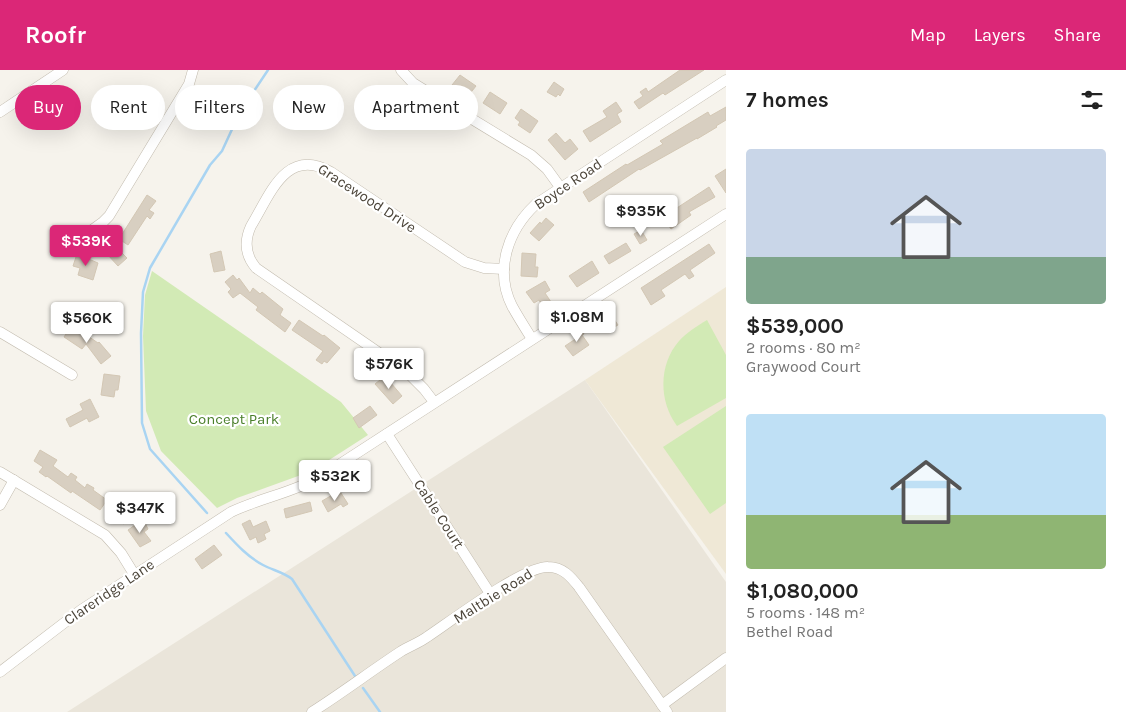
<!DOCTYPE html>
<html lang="en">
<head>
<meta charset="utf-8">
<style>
  :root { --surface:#fff; --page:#f2f2f2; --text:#222; --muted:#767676; --accent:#db2777 }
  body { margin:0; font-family:Karla,sans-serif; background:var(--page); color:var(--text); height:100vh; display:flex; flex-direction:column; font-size:19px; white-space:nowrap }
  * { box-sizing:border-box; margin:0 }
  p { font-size:16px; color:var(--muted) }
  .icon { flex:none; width:28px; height:28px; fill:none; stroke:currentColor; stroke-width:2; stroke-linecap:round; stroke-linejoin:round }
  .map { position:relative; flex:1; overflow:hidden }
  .panel { display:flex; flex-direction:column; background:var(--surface); width:400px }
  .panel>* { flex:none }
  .banner { position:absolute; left:15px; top:15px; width:475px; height:45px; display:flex; gap:10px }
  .price { position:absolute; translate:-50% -42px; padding:0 11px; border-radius:5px; background:#fff; color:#222; font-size:16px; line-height:32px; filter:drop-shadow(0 1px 2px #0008) }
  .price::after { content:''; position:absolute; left:50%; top:30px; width:15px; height:11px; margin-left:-8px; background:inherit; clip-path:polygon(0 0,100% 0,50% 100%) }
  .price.active { background:var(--accent); color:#fff }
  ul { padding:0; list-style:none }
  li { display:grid; align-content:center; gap:10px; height:265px; padding:0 20px }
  li span { display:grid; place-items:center; height:155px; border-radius:5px; color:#555 }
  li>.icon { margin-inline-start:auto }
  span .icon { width:90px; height:90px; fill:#fffc; stroke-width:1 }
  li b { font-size:21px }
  h2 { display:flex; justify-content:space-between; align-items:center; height:60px; padding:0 20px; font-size:21px }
  .tag { padding:0 18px; border-radius:22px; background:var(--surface); box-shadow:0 5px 20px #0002; font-size:18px; line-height:45px }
  .tag.active { background:var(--accent); color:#fff }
  header { display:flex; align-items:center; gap:30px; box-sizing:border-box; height:70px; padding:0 25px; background:var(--accent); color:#fff }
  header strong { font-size:24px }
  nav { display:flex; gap:28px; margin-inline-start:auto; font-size:18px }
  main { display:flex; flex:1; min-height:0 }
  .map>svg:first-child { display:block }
  .residential { fill:#eae5da }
  .education { fill:#efe8d6 }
  .green { fill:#d2eab5 }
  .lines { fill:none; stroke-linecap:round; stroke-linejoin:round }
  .stream { stroke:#a9d4f2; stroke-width:2.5 }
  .building { fill:#d8cfc1; stroke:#d3c7b4 }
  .minor-casing { stroke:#c2bbae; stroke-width:11 }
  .minor { stroke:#fff; stroke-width:10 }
  .labels { text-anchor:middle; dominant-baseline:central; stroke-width:4.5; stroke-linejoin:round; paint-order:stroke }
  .street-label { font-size:15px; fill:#4b4439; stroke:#fff }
  .park-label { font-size:15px; fill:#4a7f2a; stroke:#fff }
</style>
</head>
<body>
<header>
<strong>Roofr</strong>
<nav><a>Map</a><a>Layers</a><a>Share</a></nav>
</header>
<main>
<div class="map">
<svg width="726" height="642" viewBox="0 0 726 642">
  <rect width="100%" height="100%" fill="#f6f3ec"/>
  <!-- residential -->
  <path class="residential" d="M585 310 726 512V642H67Z"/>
  <!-- education -->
  <path class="education" d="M726 217V504L585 310Z"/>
  <!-- green -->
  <g class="green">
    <path d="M152 201 341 332 368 365 312 401 237 428 217 438 161 381 146 341 143 266 145 225Z"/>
    <path d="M707 250 726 285V328L677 356C659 332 658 295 679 271 686 263 697 256 707 250Z"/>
    <path d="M726 336V433L710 444 663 377Z"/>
  </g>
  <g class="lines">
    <!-- stream -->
    <g class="stream">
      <path d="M207 443 150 379 142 353 141 263 143 222 150 198 210 95 222 81 240 42 268 0"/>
      <path d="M226 463C237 475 248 487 263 495 272 500 283 502 292 509L355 606"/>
      <path d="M363 618 380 642"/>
    </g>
  </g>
  <!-- building -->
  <g class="building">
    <path d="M680 0H704L665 25 663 23 639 39 634 32 643 26 640 22 646 18 648 22Z"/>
    <path d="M460 5 476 16 468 26 452 15Z"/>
    <path d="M554 12 564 19 560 26 558 24 556 27 547 22Z"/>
    <path d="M490 22 507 33 500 44 483 33Z"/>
    <path d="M616 32 622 41 617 44 621 52 590 72 583 61 607 47 603 41Z"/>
    <path d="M726 37V50L716 56 717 57 697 69V68L640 100 639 99 589 132 583 122 626 94 627 95 663 74 660 71 708 42 710 46Z"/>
    <path d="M521 39 538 51 530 63 518 55 520 52 515 48Z"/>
    <path d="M556 63 565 73 570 69 578 79 565 90 548 70Z"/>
    <path d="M726 99V123L715 106Z"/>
    <path d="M709 117 715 127 689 142 691 145 671 159 663 147Z"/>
    <path d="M147 125 156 131 149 140 154 143 150 149 147 146 128 175 119 169Z"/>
    <path d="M546 148 554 155 539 171 530 163 540 152 541 154Z"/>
    <path d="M641 160 647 170 640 174 634 164Z"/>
    <path d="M626 173 631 181 609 194 604 186Z"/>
    <path d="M709 174 715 183 690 200 694 206 689 209 685 204 661 220 665 226 651 235 641 218Z"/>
    <path d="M115 176 127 188 118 196 107 184Z"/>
    <path d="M221 181 225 200 214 202 210 184Z"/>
    <path d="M522 183 536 184 535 197H538L537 207 521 206Z"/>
    <path d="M77 184 98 193 93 210 78 205 80 198 73 196Z"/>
    <path d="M592 191 599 203 577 217 569 206Z"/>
    <path d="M233 205 237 210 239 208 250 223 253 218 260 224 262 222 283 239 280 245 291 253 285 262 256 240 258 237 240 223 233 228 228 222 231 219 225 212Z"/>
    <path d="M545 211 550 220 545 223 551 232 543 237 539 230 534 233 526 222Z"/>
    <path d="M607 239 618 255 609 260 607 256 597 261 590 250Z"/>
    <path d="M299 250 323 266 324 265 340 278 327 293 324 291 322 294 316 290 323 281 292 260Z"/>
    <path d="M72 255 98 273 99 272 111 286 101 294 86 274 82 279 64 267Z"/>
    <path d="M580 258 584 264 582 265 589 275 573 286 565 276 577 268 573 262Z"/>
    <path d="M104 304 120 306 118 320H115L114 327 101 325Z"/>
    <path d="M385 306 402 326 393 334 375 314Z"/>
    <path d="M90 329 99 347 89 352 87 348 70 357 66 349 83 340 80 334Z"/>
    <path d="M370 336 377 345 359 358 353 348Z"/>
    <path d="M40 380 57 390 53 396 68 407 71 403 77 407 75 410 85 418 87 414 94 418 93 420 107 430 100 440 72 421 71 423 47 406 46 407 39 402 43 397 34 391Z"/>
    <path d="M341 423 348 434 343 437 341 434 328 442 322 431 334 424 335 426Z"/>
    <path d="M126 425 134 431 125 445 128 447 124 454 117 449 121 444 109 437 115 427 121 431Z"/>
    <path d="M310 432 312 441 286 448 284 439Z"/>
    <path d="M250 450 253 457 266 451 270 461 264 464 266 469 258 473 256 467 250 470 242 454Z"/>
    <path d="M138 453 140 456 145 453 148 459 144 462 151 471 140 477 128 460Z"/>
    <path d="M214 475 222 485 202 499 195 489Z"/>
  </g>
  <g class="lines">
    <!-- minor casing -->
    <g class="minor-casing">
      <g id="minor">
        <path d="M401 0 413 13 421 18 531 85 547 99 560 117"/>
        <path d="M0 42 63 0"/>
        <path d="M92 160 103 152 109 146 189 14 193 0"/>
        <path d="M0 262 72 305"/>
        <path d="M532 269C525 258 518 247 512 236 494 200 508 160 536 134L726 10"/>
        <path d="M434 332 424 319 407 302 256 198C245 185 244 171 251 156 270 125 286 76 331 102L465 192 484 198 504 199"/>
        <path d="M387 364 491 525"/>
        <path d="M0 402 105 465 121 483 134 504"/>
        <path d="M0 435 14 410"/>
        <path d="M0 602 81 540 231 442C260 428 292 423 320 407L726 144"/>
        <path d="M662 635 726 588"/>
        <path d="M312 642C342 623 371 601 400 582 409 576 419 573 427 567 451 551 524 496 548 497 563 497 571 507 579 517L667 642"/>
      </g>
    </g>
    <!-- minor -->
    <use href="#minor" class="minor"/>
  </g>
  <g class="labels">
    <!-- street labels -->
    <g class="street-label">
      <text transform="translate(568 114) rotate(-34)">Boyce Road</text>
      <text transform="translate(367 128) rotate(33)">Gracewood Drive</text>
      <text transform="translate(439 444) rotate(57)">Cable Court</text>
      <text transform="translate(109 522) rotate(-34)">Clareridge Lane</text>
      <text transform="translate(493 526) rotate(-32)">Maltbie Road</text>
    </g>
    <!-- park labels -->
    <g class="park-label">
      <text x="234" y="349">Concept Park</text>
    </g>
  </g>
</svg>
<b class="price" style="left:641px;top:167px">$935K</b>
<b class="price active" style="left:86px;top:197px">$539K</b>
<b class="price" style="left:577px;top:273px">$1.08M</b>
<b class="price" style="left:87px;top:274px">$560K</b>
<b class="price" style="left:389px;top:320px">$576K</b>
<b class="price" style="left:335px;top:432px">$532K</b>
<b class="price" style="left:140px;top:464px">$347K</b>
<div class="banner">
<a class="tag active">Buy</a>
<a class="tag">Rent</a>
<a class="tag">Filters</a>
<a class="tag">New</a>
<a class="tag">Apartment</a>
</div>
</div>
<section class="panel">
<h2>7 homes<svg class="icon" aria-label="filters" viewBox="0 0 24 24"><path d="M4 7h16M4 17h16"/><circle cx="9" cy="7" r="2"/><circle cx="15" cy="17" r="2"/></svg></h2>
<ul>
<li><span style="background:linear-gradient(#c9d6e8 70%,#7fa58c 0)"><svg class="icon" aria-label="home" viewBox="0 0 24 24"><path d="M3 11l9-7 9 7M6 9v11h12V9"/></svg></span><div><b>$539,000</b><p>2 rooms · 80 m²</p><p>Graywood Court</p></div></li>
<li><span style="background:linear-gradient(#bfe0f5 65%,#8fb573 0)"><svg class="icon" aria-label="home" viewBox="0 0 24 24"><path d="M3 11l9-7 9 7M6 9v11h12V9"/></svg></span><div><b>$1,080,000</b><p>5 rooms · 148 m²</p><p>Bethel Road</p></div></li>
</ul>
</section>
</main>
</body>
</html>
